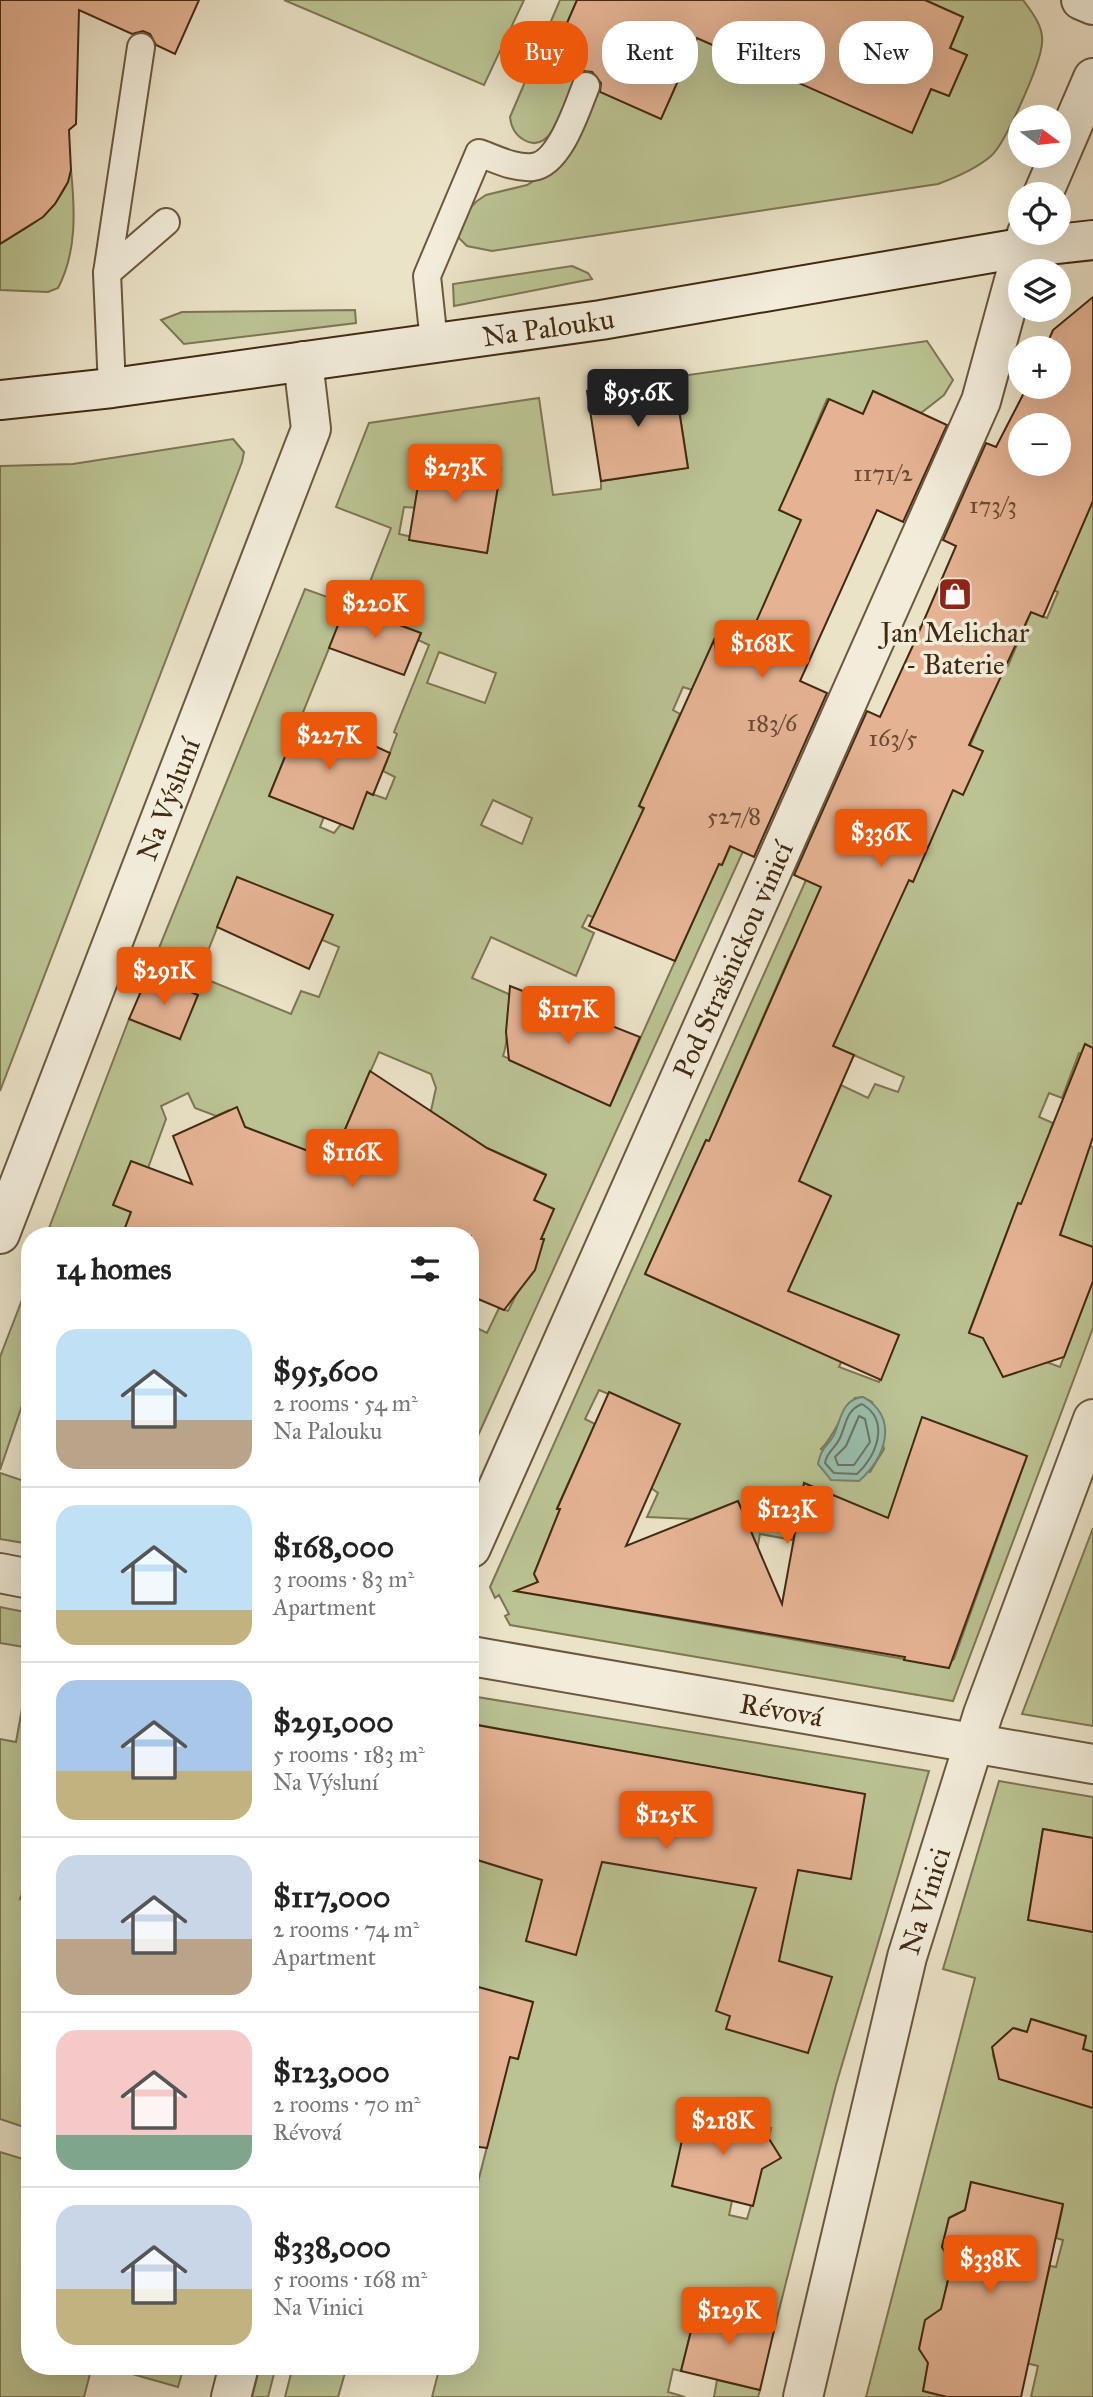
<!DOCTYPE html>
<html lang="en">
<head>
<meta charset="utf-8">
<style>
  :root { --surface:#fff; --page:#f6f6f6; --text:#222; --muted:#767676; --line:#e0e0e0; --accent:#ea580c }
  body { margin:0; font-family:"IM FELL Great Primer",serif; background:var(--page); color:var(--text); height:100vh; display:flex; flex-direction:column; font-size:26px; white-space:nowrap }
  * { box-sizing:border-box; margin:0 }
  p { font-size:23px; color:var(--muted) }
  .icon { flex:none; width:38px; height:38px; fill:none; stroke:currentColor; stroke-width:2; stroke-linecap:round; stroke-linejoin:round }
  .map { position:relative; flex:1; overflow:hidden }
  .side { position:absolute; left:21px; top:1227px; width:458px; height:1148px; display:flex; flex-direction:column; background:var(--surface); border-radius:28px; box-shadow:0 7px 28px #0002 }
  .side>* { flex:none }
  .top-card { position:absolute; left:500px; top:21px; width:486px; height:63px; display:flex; gap:14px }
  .needle { width:46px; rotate:105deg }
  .controls { position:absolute; left:1008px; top:105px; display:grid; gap:14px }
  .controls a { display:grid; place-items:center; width:63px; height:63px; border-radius:50%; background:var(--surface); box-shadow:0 7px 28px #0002; font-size:35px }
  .price { position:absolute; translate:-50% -60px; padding:0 16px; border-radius:7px; background:var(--accent); color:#fff; font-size:23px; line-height:46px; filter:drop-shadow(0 2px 4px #0008) }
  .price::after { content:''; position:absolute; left:50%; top:42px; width:21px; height:16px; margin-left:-10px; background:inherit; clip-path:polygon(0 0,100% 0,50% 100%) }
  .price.active { background:#222; color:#fff }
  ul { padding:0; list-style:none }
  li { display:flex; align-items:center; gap:21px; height:175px; padding:0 35px }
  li+li { border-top:2px solid var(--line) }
  li span { display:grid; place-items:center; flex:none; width:196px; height:140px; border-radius:21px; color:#555 }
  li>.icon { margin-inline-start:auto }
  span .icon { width:84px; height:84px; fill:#fffc; stroke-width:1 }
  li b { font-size:30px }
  h2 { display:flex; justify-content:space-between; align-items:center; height:84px; padding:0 35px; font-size:30px }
  .chip { padding:0 24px; border-radius:28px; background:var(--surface); box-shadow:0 7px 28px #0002; font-size:24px; line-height:63px }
  .chip.active { background:var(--accent); color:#fff }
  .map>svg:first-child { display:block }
  .green { fill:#bbc393; stroke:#7e7652; stroke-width:2; fill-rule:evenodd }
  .water { fill:#99bfaf; stroke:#768370; stroke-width:2 }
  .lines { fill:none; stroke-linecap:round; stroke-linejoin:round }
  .shore { stroke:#6e7460; stroke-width:2 }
  .building { fill:#e5b394; stroke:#422a11; stroke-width:2; fill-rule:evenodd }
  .lane-casing { stroke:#6c583f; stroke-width:30 }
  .street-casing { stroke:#6c583f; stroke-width:42 }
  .secondary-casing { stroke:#422a11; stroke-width:42 }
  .lane { stroke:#f2eddb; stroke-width:26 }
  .street { stroke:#f2eddb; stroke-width:38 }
  .secondary { stroke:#f2eddb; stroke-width:38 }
  .labels { text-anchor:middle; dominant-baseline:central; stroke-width:7; stroke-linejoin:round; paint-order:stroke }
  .number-label { font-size:24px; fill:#6b4c32 }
  .street-label { font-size:28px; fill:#422a11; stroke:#f2eddb }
  .poi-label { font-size:28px; fill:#422a11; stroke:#f2eddb }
</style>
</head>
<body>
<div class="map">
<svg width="1093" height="2397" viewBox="0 0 1093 2397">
  <rect width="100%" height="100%" fill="#ebe3c8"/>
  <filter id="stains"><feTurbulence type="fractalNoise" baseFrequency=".00286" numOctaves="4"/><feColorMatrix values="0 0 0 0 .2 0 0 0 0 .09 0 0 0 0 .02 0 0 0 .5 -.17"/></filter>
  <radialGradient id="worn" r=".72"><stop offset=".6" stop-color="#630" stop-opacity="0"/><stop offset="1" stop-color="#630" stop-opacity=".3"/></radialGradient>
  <!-- green -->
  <g class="green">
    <path d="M284 0H524L484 85Z"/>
    <path d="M560 0H577L547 69 575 81C567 100 552 157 524 140 515 135 511 127 510 117Z"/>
    <path d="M925 0H1023C1032 12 1044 27 1042 43 1041 63 1005 144 991 156 976 169 957 177 938 184L492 251 467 246 458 237 470 208 477 201 486 195 527 185 561 164 573 150 599 91 661 119 697 38 912 132 931 89 949 96 967 55 950 48 963 17Z"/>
    <path d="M71 170C75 210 77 252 58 288L48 292 0 290V242C33 227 62 207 71 170Z"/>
    <path d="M572 266 588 273 592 279 454 306 453 284Z"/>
    <path d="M355 310 356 323 184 344 161 320 182 312Z"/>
    <path d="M927 341 953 380 944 395 921 413 873 391 863 414 827 399 780 510 812 525 755 626 713 643 692 690 683 687 673 710 680 714 639 806 691 851 722 865 739 827 769 794 471 1451V1325L487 1333 499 1308 508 1311 544 1240 541 1239 554 1209 534 1200 546 1174 487 1148 430 1115 436 1088 431 1074 379 1052 328 1168 278 1140 245 1127 240 1115 229 1110 216 1116 195 1108 188 1093 161 1106 166 1119 148 1168 114 1205 131 1212 122 1235 46 1236 129 1019 180 1039 148 975 305 589 347 604 269 796 324 817 320 827 334 833 367 792 386 799 395 777 383 771 397 734 394 732 429 645 418 640 421 633 359 610 391 528 336 507 369 423 539 398 553 495 601 489V481L688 468 674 377ZM424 453 445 454 444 459 501 468 487 552 413 541V537L399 534 404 507 418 508 424 474 420 473ZM439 652 496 673 485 703 427 683ZM493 800 532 818 522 844 481 825ZM237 878 332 915 322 940 339 947 319 997 301 991 291 1014 198 976ZM697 912 610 1106 503 1056C510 1037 505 1016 513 996L472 978 491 937 576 976 594 933 582 927 588 915 599 920Z"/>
    <path d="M1093 423V1058L1079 1053 1062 1098 1049 1093 1039 1117 1053 1123 1050 1131 1093 1147V1247L1060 1235 1065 1220 1018 1203 969 1332 1002 1345V1352L993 1358 997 1364 1027 1355 1060 1367 1093 1281V1328L953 1701 510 1625 505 1616 509 1614 499 1595 495 1598 490 1587 806 880 891 871 913 882 981 720 921 628 1008 666 1031 612 1047 618 1058 592 1042 585 1087 480 1050 464H1059V442L1069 446ZM877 950 833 1046 904 1077 898 1092 875 1084 868 1098 841 1085 812 1151 722 1111 792 951ZM706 1140 831 1196 770 1330 645 1274ZM859 1319 899 1335 879 1382 839 1367ZM599 1390 679 1424 651 1488 658 1493 647 1517 692 1519 738 1501 745 1517 721 1527 754 1567 760 1534 793 1540 804 1483 916 1543V1480L903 1475 908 1458 923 1463 934 1458 946 1426 1027 1456 954 1659 947 1665 904 1659 545 1596 534 1574 560 1509 557 1508 595 1424 585 1419ZM863 1397 872 1402 884 1449 870 1472 821 1449C837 1433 839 1415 855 1398Z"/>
    <path d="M233 439 244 452 242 462 0 1091V466L73 464Z"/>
    <path d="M30 1279V1382L0 1470V1357Z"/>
    <path d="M0 1473 30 1483V1544L0 1539Z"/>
    <path d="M1093 1528V1726L1022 1714Z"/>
    <path d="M0 1607 30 1613V1648L0 1643Z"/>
    <path d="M30 1664V1872L20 1899 30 1903V2129L0 2119V1739L16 1742Z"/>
    <path d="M471 1696 929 1771 836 2085 776 2322 740 2313 743 2301 709 2293 706 2306 698 2303 681 2371 673 2369 668 2392 685 2397H432L440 2366H471V2197L474 2198 497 2107 502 2055 518 2059 533 2002 471 1985V1842L478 1844 474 1859 519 1873 564 1830 526 1940 576 1955 597 1850 718 1768 473 1724 471 1729ZM790 1781 865 1794 850 1878 798 1870ZM690 2108 771 2128 768 2141 775 2149 772 2163 762 2168 747 2219 729 2215 732 2201 672 2186Z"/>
    <path d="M999 1781 1093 1797V1838L1043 1829 1028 1920 1093 1932V2052L1083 2049 1086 2036 1032 2019 1027 2032 1015 2028 1013 2037 1000 2040 993 2055 1000 2079 1092 2108 1093 2105V2397H1031L1038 2366 1026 2363 1050 2266 1056 2267 1063 2240 1056 2238 1063 2205 971 2182 964 2215 958 2213 949 2218 942 2247 953 2257 940 2316 926 2320 919 2349 929 2359 923 2391 947 2397H866L975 1978 943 1969Z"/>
    <path d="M30 2141V2366H92L84 2397H0V2152L23 2159Z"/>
    <path d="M104 2366H184L178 2387Z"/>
    <path d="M260 2366H276L268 2397H252Z"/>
    <path d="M293 2366H347L338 2397H285Z"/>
    <path d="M717 2380 760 2390 758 2397H714Z"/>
  </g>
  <!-- water -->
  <path class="water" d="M863 1397C900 1418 885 1459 859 1481L831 1480 818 1464C822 1445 827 1448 834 1435 841 1419 842 1399 863 1397Z"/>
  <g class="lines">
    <!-- shore -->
    <g class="shore">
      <path d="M862 1404C891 1421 876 1457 857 1474L834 1473 825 1463C827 1451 835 1449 840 1438 846 1425 846 1410 862 1404Z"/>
      <path d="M859 1416 865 1419 870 1442 854 1465H838L835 1457 846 1446Z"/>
    </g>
  </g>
  <!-- building -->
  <g class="building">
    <path d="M0 0H199L175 54 156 45 150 34 143 31 132 34 79 10 76 124 69 130 71 170 68 182 55 204 43 217 0 244Z"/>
    <path d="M577 0H925L963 17 950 48 967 55 949 96 931 89 912 133 697 38 661 119 600 92 601 83 592 72 583 71 572 80 547 69Z"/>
    <path d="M1093 297V501L1043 617 1031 612 969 745 983 751 963 795 953 790 913 882 909 880 833 1046 854 1055 799 1181 831 1196 788 1291 899 1335 881 1380 645 1274 706 1140 709 1141 821 887 794 875 867 711 880 717 915 641 956 546 943 540 986 443 996 447 1027 387H1059V348H1045L1053 330ZM1020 425H1059V464H1020Z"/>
    <path d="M674 377 688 468 601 481 587 391Z"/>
    <path d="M873 391 947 425 903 522 877 510 800 681 827 693 754 857 730 846 722 865 719 864 675 961 589 926 644 808 639 806 714 640 716 652 718 646 741 656 801 520 779 510 829 399 863 414Z"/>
    <path d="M423 455 501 468 487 553 409 540Z"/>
    <path d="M346 605 421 633 404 675 329 648Z"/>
    <path d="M303 713 390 753 373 795 367 792 353 829 269 796Z"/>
    <path d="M237 877 333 915 309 969 217 927Z"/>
    <path d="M148 975 198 995 180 1039 129 1019Z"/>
    <path d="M510 986 640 1037 610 1106 509 1060 506 1032Z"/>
    <path d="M1085 1044 1093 1048V1137L1060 1235 1093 1247V1281L1064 1357 1003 1377 983 1338 969 1333 1018 1203 1021 1204Z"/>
    <path d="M370 1071 487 1148 546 1175 534 1200 554 1209 541 1239H544L535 1270 504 1310 471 1296V1236H122L131 1212 113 1205 131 1161 192 1184 173 1136 237 1107 245 1127 332 1160Z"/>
    <path d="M609 1392 680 1424 626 1546 738 1501 782 1604 804 1483 888 1518 922 1417 1027 1456 949 1668 904 1660 905 1657 515 1591 538 1582 534 1574 560 1509H557Z"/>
    <path d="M471 1724 865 1794 851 1879 798 1870 779 1961 832 1977 808 2053 726 2029 730 2016 716 2011 756 1888 602 1862 576 1955 526 1941 542 1880 471 1858Z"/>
    <path d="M1043 1829 1093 1838V1932L1028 1920Z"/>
    <path d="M471 1985 533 2002 518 2059 510 2057 487 2148 471 2146Z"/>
    <path d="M1031 2019 1086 2036 1083 2049 1093 2052V2108L999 2079 992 2047 1013 2028 1027 2032Z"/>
    <path d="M689 2108 761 2126 781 2158 762 2169 753 2206 672 2186Z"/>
    <path d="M971 2182 1063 2204 1021 2397H947L923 2391 928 2363 919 2349 925 2320 941 2309 952 2264 942 2247 949 2218 965 2210Z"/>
    <path d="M698 2303 776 2322 760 2390 681 2371Z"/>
  </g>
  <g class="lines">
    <!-- lane casing -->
    <g class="lane-casing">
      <g id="lane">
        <path d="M107 273 166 222"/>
        <path d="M434 342 427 276 479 153C496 159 515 169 533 167 560 164 577 108 586 86"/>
        <path d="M112 388 107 273 141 47"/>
      </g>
    </g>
    <!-- street casing -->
    <g class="street-casing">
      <g id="street">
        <path d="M1081 0 1093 5"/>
        <path d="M1043 194 1093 78"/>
        <path id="s1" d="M0 1234 311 429 303 361"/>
        <path id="s2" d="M471 1548 981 401 1027 233"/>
        <path d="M0 1573 30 1579"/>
        <path id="s3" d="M471 1656 1093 1764"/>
        <path d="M231 2397 239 2366"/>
        <path id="s4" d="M803 2397 907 1957 983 1714 1093 1419"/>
      </g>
    </g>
    <!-- secondary casing -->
    <g class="secondary-casing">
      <g id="secondary">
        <path id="s5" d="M0 400 112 388 601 320 1021 248 1093 240"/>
      </g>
    </g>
    <!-- lane -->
    <use href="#lane" class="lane"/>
    <!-- street -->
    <use href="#street" class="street"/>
    <!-- secondary -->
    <use href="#secondary" class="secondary"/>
  </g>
  <!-- icons -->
  <defs>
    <g id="shop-square" transform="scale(1.75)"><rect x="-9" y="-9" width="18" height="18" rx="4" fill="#8f2418" stroke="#f2eddb"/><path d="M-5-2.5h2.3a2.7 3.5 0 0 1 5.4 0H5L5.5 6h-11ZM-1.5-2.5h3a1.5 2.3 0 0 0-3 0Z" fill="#fff"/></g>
  </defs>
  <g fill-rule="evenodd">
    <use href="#shop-square" x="955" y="594"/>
  </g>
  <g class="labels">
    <!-- number labels -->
    <g class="number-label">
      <text x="883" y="473">1171/2</text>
      <text x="993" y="505">173/3</text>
      <text x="772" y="723">183/6</text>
      <text x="893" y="738">163/5</text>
      <text x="734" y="816">527/8</text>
    </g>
    <!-- street labels -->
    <g class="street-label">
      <text stroke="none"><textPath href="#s5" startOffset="553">Na Palouku</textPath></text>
      <text stroke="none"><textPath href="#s1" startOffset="466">Na Výsluní</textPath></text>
      <text stroke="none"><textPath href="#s2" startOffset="644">Pod Strašnickou vinicí</textPath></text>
      <text stroke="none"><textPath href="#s3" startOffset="315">Révová</textPath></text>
      <text stroke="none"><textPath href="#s4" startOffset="511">Na Vinici</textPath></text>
    </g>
    <!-- poi labels -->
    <g class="poi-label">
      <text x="955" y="632">Jan Melichar<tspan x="955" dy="32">- Baterie</tspan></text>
    </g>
  </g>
  <rect width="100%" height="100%" filter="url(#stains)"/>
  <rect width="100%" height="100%" fill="url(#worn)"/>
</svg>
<div class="controls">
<a><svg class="needle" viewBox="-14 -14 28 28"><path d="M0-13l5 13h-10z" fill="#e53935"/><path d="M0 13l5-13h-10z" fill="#767676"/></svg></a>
<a><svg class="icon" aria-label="locate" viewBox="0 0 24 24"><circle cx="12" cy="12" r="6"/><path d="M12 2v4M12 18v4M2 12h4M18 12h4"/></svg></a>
<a><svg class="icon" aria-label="layers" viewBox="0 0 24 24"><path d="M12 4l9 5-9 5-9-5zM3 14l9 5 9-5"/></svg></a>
<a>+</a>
<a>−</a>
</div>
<b class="price active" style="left:638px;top:429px">$95.6K</b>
<b class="price" style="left:455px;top:504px">$273K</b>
<b class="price" style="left:375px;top:640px">$220K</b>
<b class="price" style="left:762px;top:680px">$168K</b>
<b class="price" style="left:329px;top:772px">$227K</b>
<b class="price" style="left:881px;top:869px">$336K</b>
<b class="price" style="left:164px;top:1007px">$291K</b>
<b class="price" style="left:568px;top:1046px">$117K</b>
<b class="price" style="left:352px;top:1189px">$116K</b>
<b class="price" style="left:787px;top:1546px">$123K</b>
<b class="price" style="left:666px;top:1851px">$125K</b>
<b class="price" style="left:723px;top:2157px">$218K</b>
<b class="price" style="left:990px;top:2295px">$338K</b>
<b class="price" style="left:729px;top:2347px">$129K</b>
<div class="top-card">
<a class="chip active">Buy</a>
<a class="chip">Rent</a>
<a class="chip">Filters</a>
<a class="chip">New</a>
</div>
<section class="side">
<h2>14 homes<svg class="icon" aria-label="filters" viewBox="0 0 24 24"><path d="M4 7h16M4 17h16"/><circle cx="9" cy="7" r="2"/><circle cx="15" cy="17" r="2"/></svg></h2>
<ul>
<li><span style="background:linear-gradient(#bfe0f5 65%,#b9a48a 0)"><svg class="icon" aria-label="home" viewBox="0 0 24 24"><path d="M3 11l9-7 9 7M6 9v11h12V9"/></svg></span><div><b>$95,600</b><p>2 rooms · 54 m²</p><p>Na Palouku</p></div></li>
<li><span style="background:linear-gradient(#bfe0f5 75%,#c2b280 0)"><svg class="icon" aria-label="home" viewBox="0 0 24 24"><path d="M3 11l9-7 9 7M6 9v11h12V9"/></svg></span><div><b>$168,000</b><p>3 rooms · 83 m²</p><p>Apartment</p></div></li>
<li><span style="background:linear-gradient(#a9c7e8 65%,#c2b280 0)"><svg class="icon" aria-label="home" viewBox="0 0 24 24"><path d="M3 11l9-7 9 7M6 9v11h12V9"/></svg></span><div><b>$291,000</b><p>5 rooms · 183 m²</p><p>Na Výsluní</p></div></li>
<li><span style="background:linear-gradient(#c9d6e8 60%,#b9a48a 0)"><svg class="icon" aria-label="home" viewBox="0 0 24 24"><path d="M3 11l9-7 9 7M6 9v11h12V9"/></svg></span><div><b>$117,000</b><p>2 rooms · 74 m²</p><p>Apartment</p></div></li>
<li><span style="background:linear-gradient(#f6c9c9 75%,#7fa58c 0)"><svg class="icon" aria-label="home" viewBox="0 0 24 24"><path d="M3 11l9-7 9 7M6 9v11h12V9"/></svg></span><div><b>$123,000</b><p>2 rooms · 70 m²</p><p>Révová</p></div></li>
<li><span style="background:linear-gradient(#c9d6e8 60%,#c2b280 0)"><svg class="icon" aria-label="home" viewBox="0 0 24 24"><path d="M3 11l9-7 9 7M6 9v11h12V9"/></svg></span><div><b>$338,000</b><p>5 rooms · 168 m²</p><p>Na Vinici</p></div></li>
</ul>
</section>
</div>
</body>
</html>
